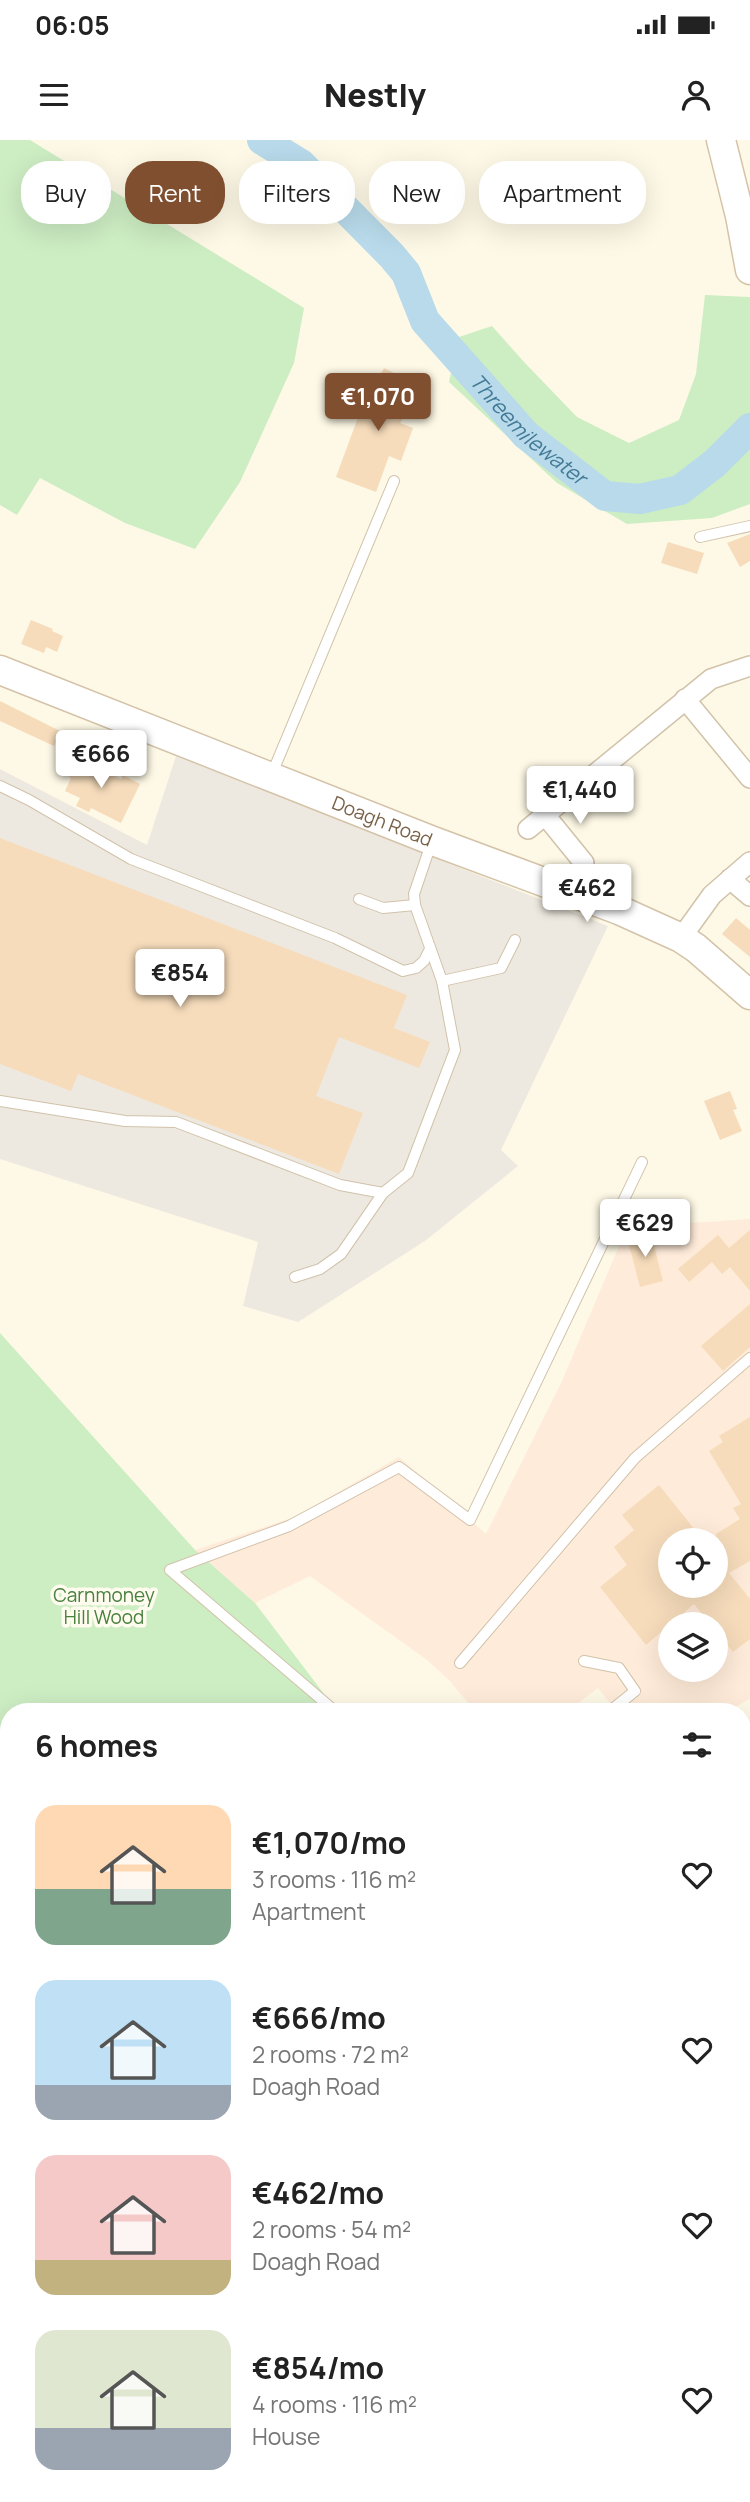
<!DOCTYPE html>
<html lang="en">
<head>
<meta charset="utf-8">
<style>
  :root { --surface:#fff; --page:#f2f2f2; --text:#222; --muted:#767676; --accent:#7f4f30 }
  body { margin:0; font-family:Manrope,sans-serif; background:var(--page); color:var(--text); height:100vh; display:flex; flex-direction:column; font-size:26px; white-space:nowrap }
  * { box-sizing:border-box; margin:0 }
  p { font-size:23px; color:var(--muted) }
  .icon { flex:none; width:38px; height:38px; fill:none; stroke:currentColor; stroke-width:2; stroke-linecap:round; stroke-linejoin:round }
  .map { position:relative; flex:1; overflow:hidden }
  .sheet { position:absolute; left:0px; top:1563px; width:751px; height:800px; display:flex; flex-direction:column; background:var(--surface); border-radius:28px 28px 0 0; box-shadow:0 7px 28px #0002 }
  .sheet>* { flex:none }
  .guide { position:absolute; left:21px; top:21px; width:709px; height:63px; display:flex; gap:14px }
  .controls { position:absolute; left:658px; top:1388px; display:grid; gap:14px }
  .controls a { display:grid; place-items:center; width:70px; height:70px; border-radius:50%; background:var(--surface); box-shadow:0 7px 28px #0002; font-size:35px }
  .price { position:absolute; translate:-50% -60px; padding:0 16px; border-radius:7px; background:#fff; color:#222; font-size:23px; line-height:46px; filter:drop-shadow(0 2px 4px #0008) }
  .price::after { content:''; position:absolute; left:50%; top:42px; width:21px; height:16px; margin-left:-10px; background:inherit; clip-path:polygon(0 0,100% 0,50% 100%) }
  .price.on { background:var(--accent); color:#fff }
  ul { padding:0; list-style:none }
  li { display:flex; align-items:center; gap:21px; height:175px; padding:0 35px }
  li span { display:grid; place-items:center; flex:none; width:196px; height:140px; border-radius:21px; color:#555 }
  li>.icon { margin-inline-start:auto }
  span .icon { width:84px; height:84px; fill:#fffc; stroke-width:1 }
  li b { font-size:30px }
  h2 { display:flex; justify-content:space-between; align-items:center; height:84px; padding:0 35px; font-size:30px }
  .tag { padding:0 24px; border-radius:28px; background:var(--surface); box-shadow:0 7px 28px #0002; font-size:24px; line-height:63px }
  .tag.on { background:var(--accent); color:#fff }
  .status { display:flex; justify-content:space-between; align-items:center; height:49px; padding:0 35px; background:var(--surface); direction:ltr }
  .status svg { height:19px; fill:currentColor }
  header { display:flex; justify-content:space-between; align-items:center; height:91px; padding:0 35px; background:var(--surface); font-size:32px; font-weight:800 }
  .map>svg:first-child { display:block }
  .commercial { fill:#ffebd9; fill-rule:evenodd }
  .industrial { fill:#eee9e0 }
  .green { fill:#cdedc3 }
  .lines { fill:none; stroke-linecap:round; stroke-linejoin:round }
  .river { stroke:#b8daea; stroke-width:30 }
  .building { fill:#f6dcbb }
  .lane-casing { stroke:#d1c2aa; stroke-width:12 }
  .street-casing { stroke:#d1c2aa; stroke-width:22 }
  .secondary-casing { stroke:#d4c3a8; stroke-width:31 }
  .path { stroke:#dbc09e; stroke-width:2.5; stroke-dasharray:2 5; stroke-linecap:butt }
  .lane { stroke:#fff; stroke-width:10 }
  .street { stroke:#fff; stroke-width:19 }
  .secondary { stroke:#fff; stroke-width:28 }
  .labels { text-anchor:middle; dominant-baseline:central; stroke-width:7; stroke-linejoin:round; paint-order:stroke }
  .street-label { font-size:19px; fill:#7a6248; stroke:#fffbee }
  .park-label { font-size:19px; fill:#47813f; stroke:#fffbee }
  .water-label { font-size:21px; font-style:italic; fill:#427a97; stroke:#fffbee }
</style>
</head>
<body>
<div class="status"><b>06:05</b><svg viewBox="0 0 49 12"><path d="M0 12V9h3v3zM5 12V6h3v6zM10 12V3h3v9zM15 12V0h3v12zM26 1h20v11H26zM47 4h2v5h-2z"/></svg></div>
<header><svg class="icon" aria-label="menu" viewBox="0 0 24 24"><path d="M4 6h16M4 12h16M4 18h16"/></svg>Nestly<svg class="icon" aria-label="person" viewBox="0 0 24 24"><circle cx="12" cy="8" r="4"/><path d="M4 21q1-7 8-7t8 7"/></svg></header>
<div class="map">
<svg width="750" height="2362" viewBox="0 0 750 2362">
  <rect width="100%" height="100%" fill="#fef9e6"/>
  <!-- commercial -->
  <path class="commercial" d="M750 1079V1559L727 1571H616L598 1548 568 1571H475L449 1540 427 1520 310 1436 255 1463 195 1410 295 1377 399 1317 486 1394 562 1241 627 1087ZM670 1400H716V1446H670ZM670 1484H716V1530H670Z"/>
  <!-- industrial -->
  <path class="industrial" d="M176 616 608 786 501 1010 518 1026 425 1101 298 1182 243 1166 258 1102 0 1019V629L147 705Z"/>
  <!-- green -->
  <g class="green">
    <path d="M0 0H30L304 168 294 223 240 342 195 409 125 383 40 338 17 375 0 365Z"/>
    <path d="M705 155 750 157V364L712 378 627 384 557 343 449 242 459 197 492 186 524 222 577 277 629 303 679 280 696 234Z"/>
    <path d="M0 1193 195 1410 255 1463 337 1571 9 1572V1750L0 1743Z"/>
    <path d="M0 1891 9 1894V2103L0 2099Z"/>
    <path d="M750 1954V2362H272L267 2354H742V1958Z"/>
  </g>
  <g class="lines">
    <!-- river -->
    <path class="river" id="s1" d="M262 0 301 24 392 116 406 133 425 181 526 295 605 356 640 359 680 350 715 323 750 288"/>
  </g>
  <!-- building -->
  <g class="building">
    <path d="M384 228 406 239 402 246 417 253 400 283 413 288 401 321 389 316 376 352 336 337 360 272Z"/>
    <path d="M750 394V421L740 427 727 403Z"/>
    <path d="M668 402 704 413 697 434 661 423Z"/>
    <path d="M31 480 53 489 52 491 63 496 57 512 46 507 44 513 21 504Z"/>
    <path d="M0 561 62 592 54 606 0 581Z"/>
    <path d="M79 617 121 639 123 635 140 644 121 683 91 668 89 672 76 666 80 658 65 651 71 638 69 637Z"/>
    <path d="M0 698 407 855 394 888 430 902 419 928 339 897 316 956 363 973 339 1034 78 934 71 951 0 924Z"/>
    <path d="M736 778 750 790V817L722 794Z"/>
    <path d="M730 951 737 969 733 970 742 991 720 1000 704 961Z"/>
    <path d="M650 1090 663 1141 640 1147 627 1097Z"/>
    <path d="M750 1090V1151L730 1127 722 1134 712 1122 689 1142 678 1129 718 1095 729 1108Z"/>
    <path d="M750 1164V1207L723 1231 701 1206Z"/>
    <path d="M750 1277V1421L729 1433 750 1459V1499L733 1512 716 1491V1484H710L694 1464 646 1505 600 1447 627 1425 614 1407 634 1390 622 1375 659 1345 703 1400H670V1446H716V1394L740 1379 733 1368 741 1364 709 1311 723 1302 719 1296Z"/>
  </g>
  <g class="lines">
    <!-- lane casing -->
    <g class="lane-casing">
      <g id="lane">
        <path d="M700 397 750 386"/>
        <path d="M271 636 394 341"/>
        <path d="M0 646 29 660 131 719 335 798 403 831 416 828 424 821 430 809"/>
        <path d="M359 759 383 768 415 765"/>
        <path d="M442 841 501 828 515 800"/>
        <path d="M0 961 125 981 176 982 340 1045 383 1053 408 1033 455 910 442 841 415 765 414 754 431 704"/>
        <path d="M295 1137 320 1129 341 1114 383 1053"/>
        <path d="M584 1521 619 1528 635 1551 609 1572"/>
        <path d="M460 1523 635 1318 750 1218"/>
        <path d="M336 1572 170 1430 289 1386 399 1327 470 1380 642 1022"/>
        <path d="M742 1815 750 1810"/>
      </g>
    </g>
    <!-- street casing -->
    <g class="street-casing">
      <g id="street">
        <path d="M685 559 750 638"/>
        <path d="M545 675 584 723"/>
        <path d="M528 689 711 539 750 526"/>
        <path d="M730 739 750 756"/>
        <path d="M681 798 712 755 750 722"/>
      </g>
    </g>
    <!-- secondary casing -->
    <g class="secondary-casing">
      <g id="secondary">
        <path d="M721 0 740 76 750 130"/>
        <path id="s2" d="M0 530 433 701 619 770 681 798 696 808 750 855"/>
      </g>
    </g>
    <!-- path -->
    <g class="path">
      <path d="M0 2088 9 2091"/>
      <path d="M742 2152 750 2157"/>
      <path d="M497 2354 507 2362"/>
    </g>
    <!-- lane -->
    <use href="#lane" class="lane"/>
    <!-- street -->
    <use href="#street" class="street"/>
    <!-- secondary -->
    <use href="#secondary" class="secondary"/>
  </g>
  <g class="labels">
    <!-- street labels -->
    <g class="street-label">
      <text stroke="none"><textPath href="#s2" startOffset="411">Doagh Road</textPath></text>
    </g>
    <!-- park labels -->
    <g class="park-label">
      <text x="104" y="1455">Carnmoney<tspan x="104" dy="22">Hill Wood</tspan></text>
    </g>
    <!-- water labels -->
    <g class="water-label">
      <text stroke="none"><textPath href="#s1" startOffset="399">Threemilewater</textPath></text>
    </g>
  </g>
</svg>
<div class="controls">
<a><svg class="icon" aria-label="locate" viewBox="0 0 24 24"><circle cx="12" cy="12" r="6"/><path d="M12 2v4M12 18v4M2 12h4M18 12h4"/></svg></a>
<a><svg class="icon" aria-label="layers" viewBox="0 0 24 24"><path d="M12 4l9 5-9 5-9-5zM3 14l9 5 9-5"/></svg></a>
</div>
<b class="price on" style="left:378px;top:293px">€1,070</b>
<b class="price" style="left:101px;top:650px">€666</b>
<b class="price" style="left:580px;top:686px">€1,440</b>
<b class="price" style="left:587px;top:784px">€462</b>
<b class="price" style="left:180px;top:869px">€854</b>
<b class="price" style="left:645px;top:1119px">€629</b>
<div class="guide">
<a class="tag">Buy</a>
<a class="tag on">Rent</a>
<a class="tag">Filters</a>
<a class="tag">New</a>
<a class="tag">Apartment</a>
</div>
<section class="sheet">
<h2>6 homes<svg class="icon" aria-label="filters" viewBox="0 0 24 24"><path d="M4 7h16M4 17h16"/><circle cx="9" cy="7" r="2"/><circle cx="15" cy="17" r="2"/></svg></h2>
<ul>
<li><span style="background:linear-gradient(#ffd9b3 60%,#7fa58c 0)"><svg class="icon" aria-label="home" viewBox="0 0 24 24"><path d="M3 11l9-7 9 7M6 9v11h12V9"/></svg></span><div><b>€1,070/mo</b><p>3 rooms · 116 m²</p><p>Apartment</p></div><svg class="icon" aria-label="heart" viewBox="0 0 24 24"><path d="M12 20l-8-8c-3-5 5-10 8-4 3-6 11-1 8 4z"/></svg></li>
<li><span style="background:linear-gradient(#bfe0f5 75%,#9aa5b1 0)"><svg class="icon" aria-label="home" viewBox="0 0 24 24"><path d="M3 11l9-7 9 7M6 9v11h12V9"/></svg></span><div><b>€666/mo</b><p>2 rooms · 72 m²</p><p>Doagh Road</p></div><svg class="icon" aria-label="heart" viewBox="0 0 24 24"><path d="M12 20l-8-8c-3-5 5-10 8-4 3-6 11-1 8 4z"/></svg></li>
<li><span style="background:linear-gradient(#f6c9c9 75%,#c2b280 0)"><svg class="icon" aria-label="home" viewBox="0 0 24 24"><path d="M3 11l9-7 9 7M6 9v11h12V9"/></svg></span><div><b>€462/mo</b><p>2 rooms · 54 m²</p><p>Doagh Road</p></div><svg class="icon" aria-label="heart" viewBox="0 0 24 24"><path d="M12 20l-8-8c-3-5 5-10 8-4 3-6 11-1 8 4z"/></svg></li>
<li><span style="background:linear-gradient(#dfe7d0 70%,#9aa5b1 0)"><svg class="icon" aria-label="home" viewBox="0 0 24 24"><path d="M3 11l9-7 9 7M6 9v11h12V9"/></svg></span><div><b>€854/mo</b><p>4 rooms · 116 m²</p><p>House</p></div><svg class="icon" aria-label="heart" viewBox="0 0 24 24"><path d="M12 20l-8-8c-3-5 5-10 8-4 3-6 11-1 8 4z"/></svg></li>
</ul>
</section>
</div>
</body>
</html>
